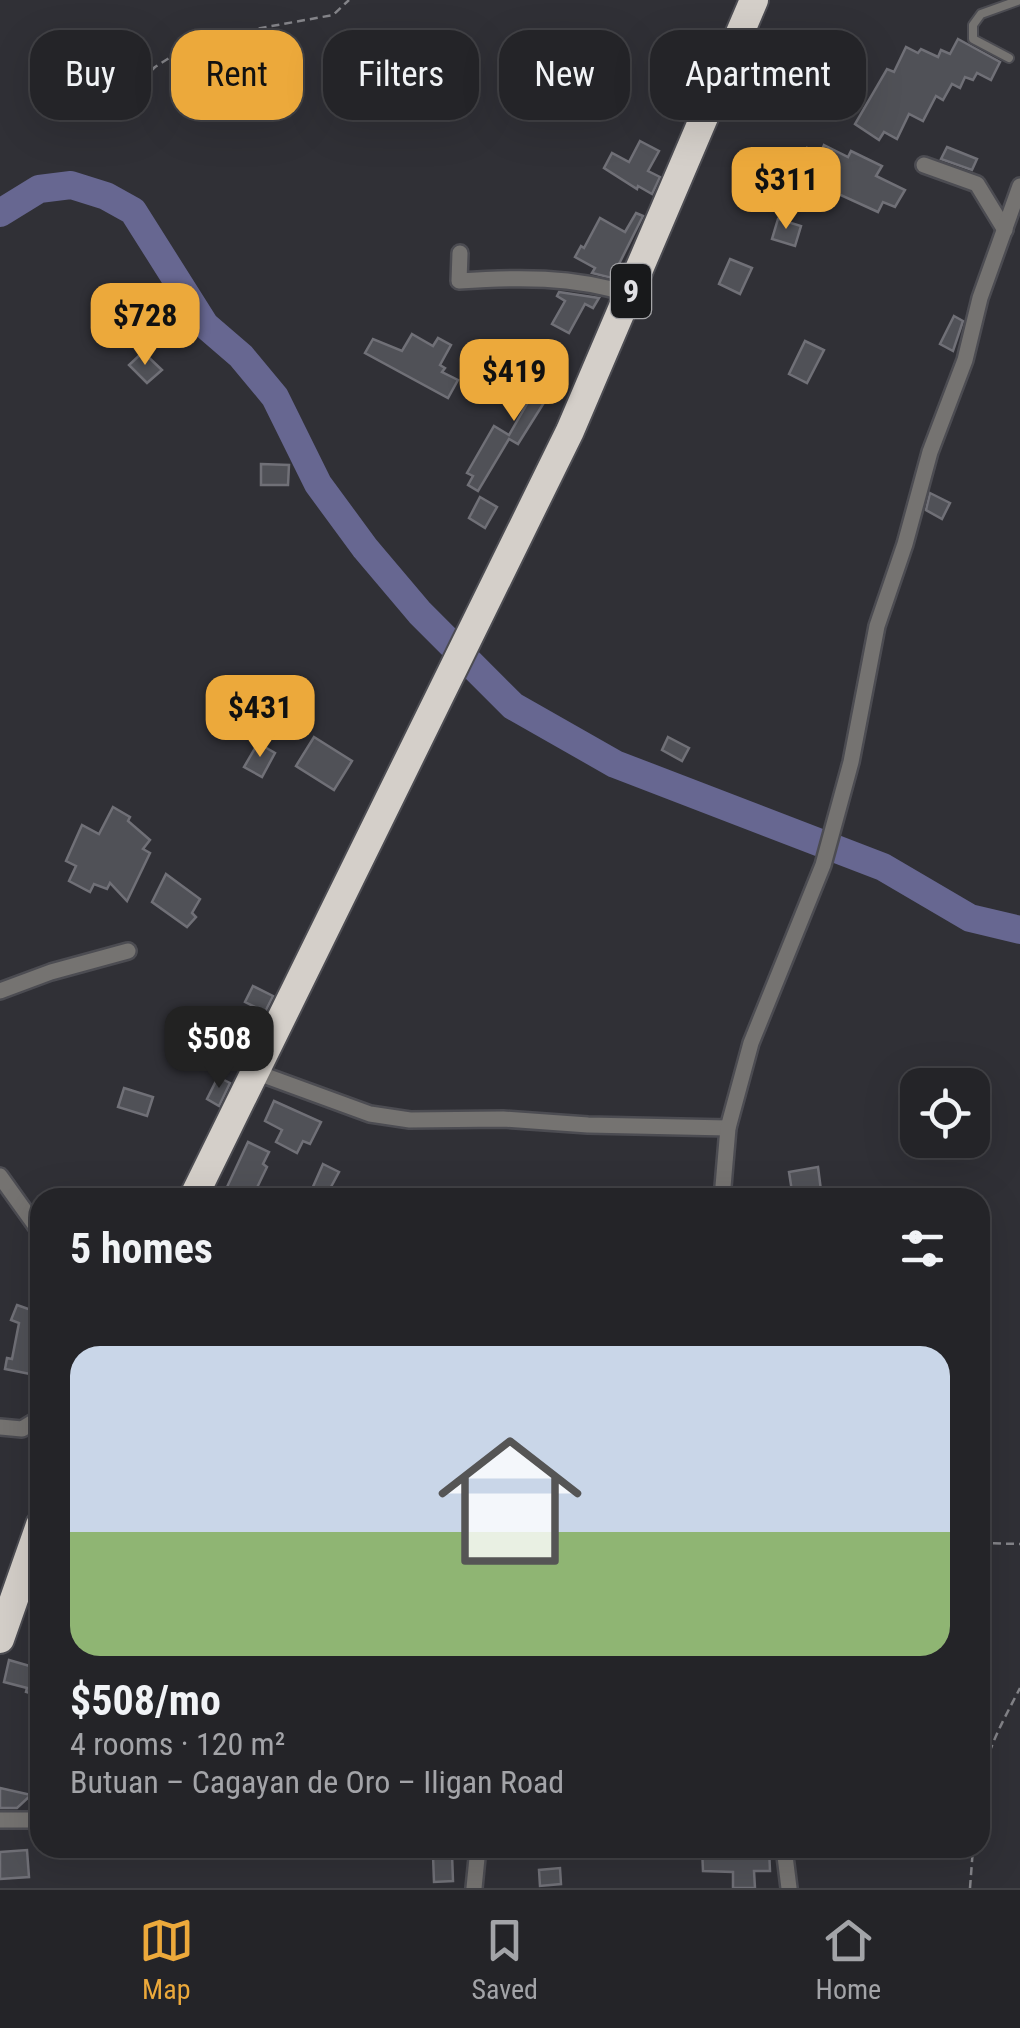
<!DOCTYPE html>
<html lang="en">
<head>
<meta charset="utf-8">
<style>
  :root { --surface:#242428; --page:#303034; --text:#f1f3f6; --muted:#a3a4a8; --line:#414145; --accent:#eca93b }
  body { margin:0; font-family:"Roboto Condensed",sans-serif; background:var(--page); color:var(--text); height:100vh; display:flex; flex-direction:column; font-size:38px; white-space:nowrap }
  * { box-sizing:border-box; margin:0 }
  p { font-size:32px; color:var(--muted) }
  .icon { flex:none; width:55px; height:55px; fill:none; stroke:currentColor; stroke-width:2; stroke-linecap:round; stroke-linejoin:round }
  .map { position:relative; flex:1; overflow:hidden }
  .panel { position:absolute; left:30px; top:1188px; width:960px; height:670px; display:flex; flex-direction:column; background:var(--surface); border-radius:30px; box-shadow:0 10px 40px #0002,0 0 0 2px var(--line) }
  .panel>* { flex:none }
  .banner { position:absolute; left:30px; top:30px; width:960px; height:90px; display:flex; gap:20px }
  .buttons { position:absolute; left:900px; top:1068px; display:grid; gap:20px }
  .buttons a { display:grid; place-items:center; width:90px; height:90px; border-radius:20px; background:var(--surface); box-shadow:0 10px 40px #0002,0 0 0 2px var(--line); font-size:50px }
  .price { position:absolute; translate:-50% -85px; padding:0 22px; border-radius:20px; background:var(--accent); color:#111; font-size:32px; line-height:65px; filter:drop-shadow(0 2px 5px #0008) }
  .price::after { content:''; position:absolute; left:50%; top:60px; width:30px; height:22px; margin-left:-15px; background:inherit; clip-path:polygon(0 0,100% 0,50% 100%) }
  .price.active { background:#222; color:#fff }
  ul { padding:0; list-style:none }
  li { display:grid; align-content:center; gap:20px; height:530px; padding:0 40px }
  li+li { border-top:2px solid var(--line) }
  li span { display:grid; place-items:center; height:310px; border-radius:30px; color:#555 }
  li>.icon { margin-inline-start:auto }
  span .icon { width:180px; height:180px; fill:#fffc; stroke-width:1 }
  li b { font-size:42px }
  h2 { display:flex; justify-content:space-between; align-items:center; height:120px; padding:0 40px; font-size:42px }
  .chip { padding:0 35px; border-radius:30px; background:var(--surface); box-shadow:0 10px 40px #0002,0 0 0 2px var(--line); font-size:35px; line-height:90px }
  .chip.active { background:var(--accent); color:#111 }
  .dock { display:flex; justify-content:space-around; align-items:center; height:140px; border-top:2px solid var(--line); background:var(--surface); font-size:28px; color:var(--muted) }
  .dock a { display:grid; justify-items:center; gap:5px }
  .dock .active { color:var(--accent) }
  .map>svg:first-child { display:block }
  .lines { fill:none; stroke-linecap:round; stroke-linejoin:round }
  .river { stroke:#676791; stroke-width:28 }
  .building { fill:#505157; stroke:#707077; stroke-width:2.5 }
  .lane-casing { stroke:#4c4c52; stroke-width:12 }
  .street-casing { stroke:#4c4c52; stroke-width:20 }
  .highway-casing { stroke:#4c4c52; stroke-width:32 }
  .path { stroke:#848489; stroke-width:2.5; stroke-dasharray:8 5; stroke-linecap:butt }
  .lane { stroke:#757371; stroke-width:8 }
  .street { stroke:#757371; stroke-width:15 }
  .highway { stroke:#d4cfc9; stroke-width:28 }
  .labels { text-anchor:middle; dominant-baseline:central; stroke-width:10; stroke-linejoin:round; paint-order:stroke }
  .shield { fill:#18191b; stroke:#a5a5a8; stroke-width:2.5 }
  .shield-label { font-size:32px; font-weight:bold; fill:#e1e1e5 }
</style>
</head>
<body>
<div class="map">
<svg width="1020" height="1888" viewBox="0 0 1020 1888">
  <rect width="100%" height="100%" fill="#303036"/>
  <g class="lines">
    <!-- river -->
    <path class="river" d="M0 213 39 189 71 185 106 196 133 211 205 325 241 356 275 397 318 484 365 548 420 613 513 706 615 764 883 867 970 918 1020 930"/>
  </g>
  <!-- building -->
  <g class="building">
    <path d="M958 39 1000 62 991 80 977 73 973 80 965 77 960 88 952 84 943 100 936 96 923 121 909 114 897 139 884 132 879 140 855 124 887 69 894 72 906 47 918 53 921 49 938 57 941 50 950 54Z"/>
    <path d="M771 56 803 72 798 82 766 66Z"/>
    <path d="M640 141 659 151 648 171 660 177 652 194 638 186 637 189 604 168 612 153 629 162Z"/>
    <path d="M824 145 848 157 851 151 882 166 876 176 905 190 895 207 883 202 878 212 814 183 822 167 802 158 807 148 820 154Z"/>
    <path d="M947 147 977 159 972 170 941 159Z"/>
    <path d="M636 213 643 216 612 278 592 273 595 268 575 257 581 246 584 248 600 218 625 232Z"/>
    <path d="M778 219 801 226 795 246 772 239Z"/>
    <path d="M730 259 752 268 740 294 719 284Z"/>
    <path d="M559 292 599 298 593 308 585 304 569 333 552 324 565 301 557 296Z"/>
    <path d="M954 316 963 321 953 351 940 344Z"/>
    <path d="M412 334 433 346 438 338 451 345 440 365 445 368 442 372 458 380 448 398 365 353 373 339 402 351Z"/>
    <path d="M805 341 824 350 807 383 789 374Z"/>
    <path d="M483 349 494 355 481 379 469 373Z"/>
    <path d="M143 352 162 370 147 383 129 365Z"/>
    <path d="M541 362 562 374 518 444 509 439 478 491 468 485 473 476 467 473 494 426 509 435 528 402 521 398Z"/>
    <path d="M261 464 289 465 288 485H261Z"/>
    <path d="M930 493 950 503 942 519 926 510Z"/>
    <path d="M480 497 497 507 485 528 469 518Z"/>
    <path d="M314 737 352 761 334 790 296 766Z"/>
    <path d="M668 737 689 748 682 761 662 750Z"/>
    <path d="M258 743 275 753 262 777 244 767Z"/>
    <path d="M113 807 130 817 128 821 150 840 143 849 150 853 127 901 110 883 107 889 94 884 90 892 69 881 76 866 66 861 82 825 99 834Z"/>
    <path d="M166 874 200 899 192 913 196 917 187 927 152 902Z"/>
    <path d="M253 986 273 996 265 1012 245 1002Z"/>
    <path d="M221 1017 248 1031 240 1047 213 1033Z"/>
    <path d="M218 1077 230 1083 219 1106 207 1099Z"/>
    <path d="M124 1088 153 1097 147 1116 118 1107Z"/>
    <path d="M274 1101 321 1122 310 1144 303 1141 297 1153 276 1142 282 1130 265 1121Z"/>
    <path d="M248 1142 269 1152 263 1164 267 1167 252 1198 227 1187Z"/>
    <path d="M323 1164 339 1172 325 1198H308Z"/>
    <path d="M818 1167 822 1198H793L789 1172Z"/>
    <path d="M17 1305 40 1313 32 1363 40 1364V1376L5 1369 7 1358 12 1359 19 1323 11 1320Z"/>
    <path d="M9 1660 40 1669V1696L26 1692 27 1688 4 1682Z"/>
    <path d="M0 1788 31 1795 17 1808H0Z"/>
    <path d="M702 1848H769L770 1871H754L755 1888H733V1872L703 1871Z"/>
    <path d="M27 1850 29 1877 0 1879V1852Z"/>
    <path d="M452 1854 453 1881 434 1882 433 1855Z"/>
    <path d="M560 1868 561 1884 540 1886 539 1870Z"/>
  </g>
  <g class="lines">
    <!-- lane casing -->
    <g class="lane-casing">
      <path id="lane" d="M1009 58 973 39V25L981 14 1020 0"/>
    </g>
    <!-- street casing -->
    <g class="street-casing">
      <g id="street">
        <path d="M924 165 977 184 1005 230"/>
        <path d="M460 253 459 281C518 277 572 276 629 294"/>
        <path d="M0 991 51 972 128 951"/>
        <path d="M255 1072 370 1114 410 1120 503 1119 588 1125 728 1128"/>
        <path d="M0 1176 40 1232"/>
        <path d="M722 1198 728 1128 751 1043 823 865 851 762 877 626 905 544 930 452 965 360 980 298 1020 186"/>
        <path d="M0 1427 22 1429 40 1418"/>
        <path d="M0 1820H40"/>
        <path d="M784 1848 789 1888"/>
        <path d="M474 1888 478 1848"/>
      </g>
    </g>
    <!-- highway casing -->
    <g class="highway-casing">
      <g id="highway">
        <path d="M193 1198 570 431 754 0"/>
        <path d="M0 1639 40 1525"/>
      </g>
    </g>
    <!-- path -->
    <g class="path">
      <path d="M133 89 155 67 180 51 222 35 333 15 349 0"/>
      <path d="M980 1543 1020 1544"/>
      <path d="M980 1790C985 1752 1003 1721 1020 1688"/>
      <path d="M970 1888 973 1848"/>
    </g>
    <!-- lane -->
    <use href="#lane" class="lane"/>
    <!-- street -->
    <use href="#street" class="street"/>
    <!-- highway -->
    <use href="#highway" class="highway"/>
  </g>
  <g class="labels">
    <!-- shield labels -->
    <rect class="shield" x="611" y="264" width="40" height="54" rx="8"/>
    <g class="shield-label">
      <text x="631" y="291">9</text>
    </g>
  </g>
</svg>
<div class="buttons">
<a><svg class="icon" aria-label="locate" viewBox="0 0 24 24"><circle cx="12" cy="12" r="6"/><path d="M12 2v4M12 18v4M2 12h4M18 12h4"/></svg></a>
</div>
<b class="price" style="left:786px;top:232px">$311</b>
<b class="price" style="left:145px;top:368px">$728</b>
<b class="price" style="left:514px;top:424px">$419</b>
<b class="price" style="left:260px;top:760px">$431</b>
<b class="price active" style="left:219px;top:1091px">$508</b>
<div class="banner">
<a class="chip">Buy</a>
<a class="chip active">Rent</a>
<a class="chip">Filters</a>
<a class="chip">New</a>
<a class="chip">Apartment</a>
</div>
<section class="panel">
<h2>5 homes<svg class="icon" aria-label="filters" viewBox="0 0 24 24"><path d="M4 7h16M4 17h16"/><circle cx="9" cy="7" r="2"/><circle cx="15" cy="17" r="2"/></svg></h2>
<ul>
<li><span style="background:linear-gradient(#c9d6e8 60%,#8fb573 0)"><svg class="icon" aria-label="home" viewBox="0 0 24 24"><path d="M3 11l9-7 9 7M6 9v11h12V9"/></svg></span><div><b>$508/mo</b><p>4 rooms · 120 m²</p><p>Butuan – Cagayan de Oro – Iligan Road</p></div></li>
</ul>
</section>
</div>
<nav class="dock">
<a class="active"><svg class="icon" aria-label="map" viewBox="0 0 24 24"><path d="M3 6l6-2 6 2 6-2v14l-6 2-6-2-6 2zM9 4v14M15 6v14"/></svg>Map</a>
<a><svg class="icon" aria-label="saved" viewBox="0 0 24 24"><path d="M7 4h10v16l-5-4-5 4z"/></svg>Saved</a>
<a><svg class="icon" aria-label="home" viewBox="0 0 24 24"><path d="M3 11l9-7 9 7M6 9v11h12V9"/></svg>Home</a>
</nav>
</body>
</html>
